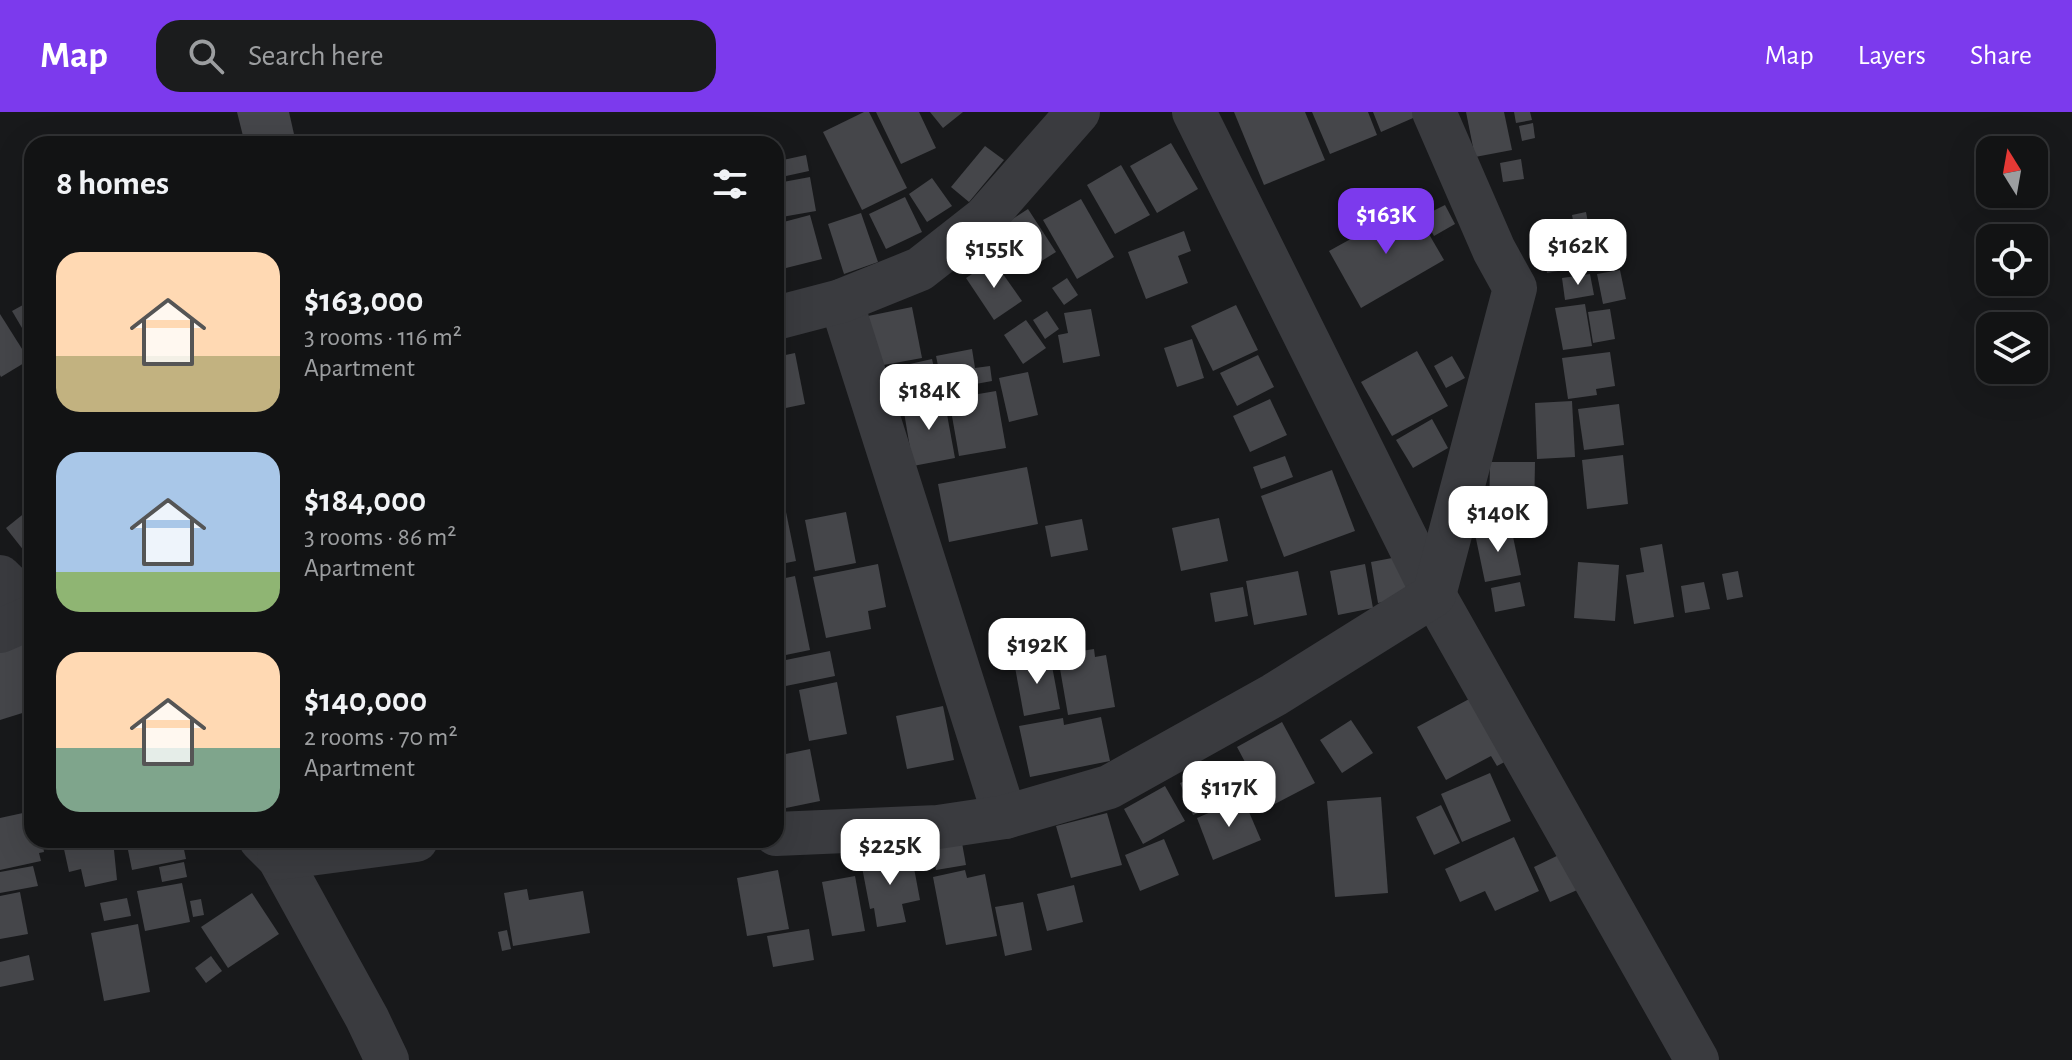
<!DOCTYPE html>
<html lang="en">
<head>
<meta charset="utf-8">
<style>
  :root { --surface:#121314; --page:#1b1c1d; --text:#f1f3f6; --muted:#9c9ea0; --line:#313234; --accent:#7c3aed }
  body { margin:0; font-family:"Alegreya Sans",sans-serif; background:var(--page); color:var(--text); height:100vh; display:flex; flex-direction:column; font-size:30px; white-space:nowrap }
  * { box-sizing:border-box; margin:0 }
  p { font-size:26px; color:var(--muted) }
  .icon { flex:none; width:44px; height:44px; fill:none; stroke:currentColor; stroke-width:2; stroke-linecap:round; stroke-linejoin:round }
  .map { position:relative; flex:1; overflow:hidden }
  .sheet { position:absolute; left:24px; top:24px; width:760px; height:712px; display:flex; flex-direction:column; background:var(--surface); border-radius:24px; box-shadow:0 8px 32px #0002,0 0 0 2px var(--line) }
  .sheet>* { flex:none }
  .needle { width:52px; rotate:349deg }
  .buttons { position:absolute; left:1976px; top:24px; display:grid; gap:16px }
  .buttons a { display:grid; place-items:center; width:72px; height:72px; border-radius:16px; background:var(--surface); box-shadow:0 8px 32px #0002,0 0 0 2px var(--line); font-size:40px }
  .price { position:absolute; translate:-50% -68px; padding:0 18px; border-radius:16px; background:#fff; color:#222; font-size:26px; line-height:52px; filter:drop-shadow(0 2px 4px #0008) }
  .price::after { content:''; position:absolute; left:50%; top:48px; width:24px; height:18px; margin-left:-12px; background:inherit; clip-path:polygon(0 0,100% 0,50% 100%) }
  .price.active { background:var(--accent); color:#fff }
  ul { padding:0; list-style:none }
  li { display:flex; align-items:center; gap:24px; height:200px; padding:0 32px }
  li span { display:grid; place-items:center; flex:none; width:224px; height:160px; border-radius:24px; color:#555 }
  li>.icon { margin-inline-start:auto }
  span .icon { width:96px; height:96px; fill:#fffc; stroke-width:1 }
  li b { font-size:34px }
  h2 { display:flex; justify-content:space-between; align-items:center; height:96px; padding:0 32px; font-size:34px }
  header { display:flex; align-items:center; gap:48px; box-sizing:border-box; height:112px; padding:0 40px; background:var(--accent); color:#fff }
  header strong { font-size:38px }
  nav { display:flex; gap:44px; margin-inline-start:auto; font-size:28px }
  .search { width:560px; height:72px; background:var(--page); display:flex; align-items:center; gap:20px; box-sizing:border-box; padding:0 28px; border-radius:24px; color:var(--muted); font-size:30px }
  .map>svg:first-child { display:block }
  .building { fill:#45464a }
  .lines { fill:none; stroke-linecap:round; stroke-linejoin:round }
  .minor { stroke:#3a3b3f; stroke-width:44 }
</style>
</head>
<body>
<header>
<strong>Map</strong>
<div class="search"><svg class="icon" aria-label="search" viewBox="0 0 24 24"><circle cx="10" cy="10" r="6"/><path d="M15 15l6 6"/></svg>Search here</div>
<nav><a>Map</a><a>Layers</a><a>Share</a></nav>
</header>
<div class="map">
<svg width="2072" height="948" viewBox="0 0 2072 948">
  <rect width="100%" height="100%" fill="#18191b"/>
  <!-- building -->
  <g class="building">
    <path d="M237 0H289L296 31 245 32Z"/>
    <path d="M864 0H869L907 76 862 98 823 20Z"/>
    <path d="M876 0H919L936 36 901 52Z"/>
    <path d="M930 0H963L943 16Z"/>
    <path d="M1234 0H1305L1325 48 1264 73Z"/>
    <path d="M1312 0H1368L1377 23 1330 42Z"/>
    <path d="M1373 0H1419L1420 3 1381 20Z"/>
    <path d="M1466 0H1504L1512 38 1475 45Z"/>
    <path d="M1514 0H1530L1532 8 1516 11Z"/>
    <path d="M1533 11 1535 26 1522 29 1519 14Z"/>
    <path d="M1171 31 1198 77 1157 101 1130 54Z"/>
    <path d="M985 34 1004 48 969 90 951 75Z"/>
    <path d="M806 43 809 59 786 64 783 48Z"/>
    <path d="M1521 47 1524 67 1503 70 1500 51Z"/>
    <path d="M1121 53 1150 103 1115 122 1087 73Z"/>
    <path d="M810 65 816 99 776 106V81L785 79 783 70Z"/>
    <path d="M932 66 952 94 927 110 909 82Z"/>
    <path d="M905 85 922 120 886 137 869 102Z"/>
    <path d="M1368 85 1372 105 1350 110 1347 88Z"/>
    <path d="M1081 87 1114 145 1077 167 1043 108Z"/>
    <path d="M1412 93 1444 148 1361 196 1329 139Z"/>
    <path d="M1445 93 1455 112 1434 124 1423 104Z"/>
    <path d="M1028 97 1056 140 1027 158 1000 115Z"/>
    <path d="M1586 100 1589 116 1575 119 1572 103Z"/>
    <path d="M861 101 878 150 844 162 828 112Z"/>
    <path d="M810 103 822 147 778 158 776 112Z"/>
    <path d="M1184 119 1191 139 1178 144 1188 171 1146 187 1128 140Z"/>
    <path d="M1574 121 1580 155 1547 161 1541 127Z"/>
    <path d="M1618 139 1621 155 1602 159 1599 143Z"/>
    <path d="M993 148 1022 189 994 208 966 166Z"/>
    <path d="M1620 158 1626 187 1603 192 1597 162Z"/>
    <path d="M1590 162 1594 183 1565 188 1562 166Z"/>
    <path d="M1067 166 1078 183 1064 193 1052 176Z"/>
    <path d="M32 188V233L12 199Z"/>
    <path d="M1585 192 1592 234 1563 238 1555 196Z"/>
    <path d="M1236 193 1258 238 1213 259 1191 214Z"/>
    <path d="M912 195 922 246 878 254 868 204Z"/>
    <path d="M1091 197 1100 244 1063 251 1058 223 1068 221 1064 201Z"/>
    <path d="M1610 197 1615 227 1593 231 1588 200Z"/>
    <path d="M1047 199 1059 217 1045 227 1033 208Z"/>
    <path d="M0 202 29 248 1 265 0 263Z"/>
    <path d="M1026 208 1046 236 1023 252 1004 223Z"/>
    <path d="M1192 227 1204 266 1177 275 1164 236Z"/>
    <path d="M972 237 975 256 990 254 992 269 943 278 936 244Z"/>
    <path d="M1417 239 1448 294 1392 324 1361 270Z"/>
    <path d="M1610 240 1615 274 1596 277 1597 283 1568 287 1562 246Z"/>
    <path d="M795 241 805 292 776 298V245Z"/>
    <path d="M1258 243 1274 275 1237 294 1220 261Z"/>
    <path d="M1452 244 1465 266 1446 276 1434 254Z"/>
    <path d="M932 247 939 278 899 287 892 256Z"/>
    <path d="M1028 260 1038 303 1009 310 999 266Z"/>
    <path d="M996 279 1006 336 959 344 949 287Z"/>
    <path d="M944 286 955 346 913 354 903 294Z"/>
    <path d="M1270 287 1287 323 1250 340 1233 304Z"/>
    <path d="M1572 289 1575 345 1537 347 1535 291Z"/>
    <path d="M1619 292 1624 333 1584 338 1578 297Z"/>
    <path d="M1432 307 1448 336 1413 356 1396 328Z"/>
    <path d="M1623 343 1628 392 1587 397 1582 348Z"/>
    <path d="M1285 344 1293 365 1261 377 1253 355Z"/>
    <path d="M1490 350H1535L1534 403H1489Z"/>
    <path d="M1027 355 1038 412 949 430 938 372Z"/>
    <path d="M1332 358 1355 419 1284 445 1261 384Z"/>
    <path d="M32 395V449L6 416Z"/>
    <path d="M786 400 796 449 776 453V402Z"/>
    <path d="M846 400 856 451 815 459 805 408Z"/>
    <path d="M1219 406 1228 449 1181 459 1172 416Z"/>
    <path d="M1082 407 1088 438 1051 445 1045 414Z"/>
    <path d="M1511 415 1521 463 1485 470 1475 422Z"/>
    <path d="M1662 432 1674 505 1634 512 1626 463 1644 460 1640 436Z"/>
    <path d="M1408 443 1416 484 1378 491 1371 450Z"/>
    <path d="M1578 450 1619 453 1615 509 1574 506Z"/>
    <path d="M878 452 886 495 868 499 871 517 826 526 813 465Z"/>
    <path d="M1365 452 1373 496 1338 503 1330 459Z"/>
    <path d="M1298 459 1307 503 1254 513 1246 469Z"/>
    <path d="M1738 459 1743 485 1727 488 1722 462Z"/>
    <path d="M795 464 810 538 776 545V468Z"/>
    <path d="M1520 470 1525 494 1495 500 1491 476Z"/>
    <path d="M1704 470 1710 497 1685 501 1681 474Z"/>
    <path d="M1243 475 1248 504 1215 510 1210 481Z"/>
    <path d="M1059 509 1064 536 1012 545 1008 517Z"/>
    <path d="M29 521 32 530V598L0 608V530Z"/>
    <path d="M1094 537 1095 545 1106 543 1115 595 1068 603 1059 551 1070 549 1069 541Z"/>
    <path d="M830 539 835 564 776 576V550Z"/>
    <path d="M1050 543 1060 597 1024 604 1014 550Z"/>
    <path d="M837 570 847 622 809 629 799 578Z"/>
    <path d="M1471 586 1514 645 1497 654 1491 644 1446 668 1417 615Z"/>
    <path d="M943 594 954 648 907 657 896 604Z"/>
    <path d="M1101 605 1110 649 1030 665 1019 614 1063 606 1064 613Z"/>
    <path d="M1351 608 1373 641 1342 661 1320 628Z"/>
    <path d="M1282 610 1315 671 1269 695 1237 635Z"/>
    <path d="M810 637 820 689 786 696 776 644Z"/>
    <path d="M1225 653 1238 685 1193 703 1180 671Z"/>
    <path d="M1490 661 1511 709 1462 730 1441 682Z"/>
    <path d="M1165 674 1185 709 1143 732 1124 697Z"/>
    <path d="M1381 685 1388 781 1335 785 1327 689Z"/>
    <path d="M1243 686 1261 728 1213 748 1197 706Z"/>
    <path d="M1441 693 1460 731 1434 743 1416 705Z"/>
    <path d="M32 699V728H42L44 740 39 741 41 749 0 758V706Z"/>
    <path d="M1107 701 1122 753 1071 766 1056 714Z"/>
    <path d="M1514 725 1539 779 1495 799 1485 779 1460 790 1445 757Z"/>
    <path d="M1164 727 1179 763 1140 779 1125 743Z"/>
    <path d="M62 728H113L117 768 85 775 81 757 69 760Z"/>
    <path d="M126 728H182L186 747 132 758Z"/>
    <path d="M962 731 966 753 936 758 932 736Z"/>
    <path d="M1567 739 1584 775 1550 790 1534 755Z"/>
    <path d="M911 740 920 788 902 792 906 810 877 815 874 796 870 797 861 750Z"/>
    <path d="M184 750 187 765 162 770 159 755Z"/>
    <path d="M33 754 38 774 0 781V760Z"/>
    <path d="M778 758 789 817 747 824 737 766Z"/>
    <path d="M965 758 967 766 985 762 997 824 946 833 933 765Z"/>
    <path d="M855 764 865 819 832 824 822 770Z"/>
    <path d="M182 771 190 810 145 819 137 779Z"/>
    <path d="M1074 773 1083 810 1047 819 1037 782Z"/>
    <path d="M527 777 529 788 583 779 590 821 513 834 504 781Z"/>
    <path d="M20 780 28 822 0 827V784Z"/>
    <path d="M252 781 279 822 228 856 201 815Z"/>
    <path d="M127 786 131 804 104 809 100 791Z"/>
    <path d="M201 787 204 803 193 805 190 789Z"/>
    <path d="M1023 790 1032 838 1005 844 995 795Z"/>
    <path d="M138 812 150 880 104 889 91 821Z"/>
    <path d="M809 817 814 848 773 855 767 824Z"/>
    <path d="M507 818 511 837 502 839 498 820Z"/>
    <path d="M29 843 34 868 0 875V850Z"/>
    <path d="M211 844 222 859 206 871 195 856Z"/>
  </g>
  <g class="lines">
    <!-- minor -->
    <g class="minor">
      <path d="M1194 0 1434 483 1697 948"/>
      <path d="M841 189 1005 705"/>
      <path d="M776 206 841 189 920 157 985 106 1078 0"/>
      <path d="M0 465 32 496"/>
      <path d="M0 519 32 505"/>
      <path d="M776 722 938 715 1005 705 1109 675 1274 583 1434 483 1515 176 1494 138 1434 0"/>
      <path d="M261 728 279 746 367 906 387 948"/>
      <path d="M279 746 416 728"/>
    </g>
  </g>
</svg>
<div class="buttons">
<a><svg class="needle" viewBox="-14 -14 28 28"><path d="M0-13l5 13h-10z" fill="#e53935"/><path d="M0 13l5-13h-10z" fill="#9c9ea0"/></svg></a>
<a><svg class="icon" aria-label="locate" viewBox="0 0 24 24"><circle cx="12" cy="12" r="6"/><path d="M12 2v4M12 18v4M2 12h4M18 12h4"/></svg></a>
<a><svg class="icon" aria-label="layers" viewBox="0 0 24 24"><path d="M12 4l9 5-9 5-9-5zM3 14l9 5 9-5"/></svg></a>
</div>
<b class="price active" style="left:1386px;top:144px">$163K</b>
<b class="price" style="left:1578px;top:175px">$162K</b>
<b class="price" style="left:994px;top:178px">$155K</b>
<b class="price" style="left:929px;top:320px">$184K</b>
<b class="price" style="left:1498px;top:442px">$140K</b>
<b class="price" style="left:1037px;top:574px">$192K</b>
<b class="price" style="left:1229px;top:717px">$117K</b>
<b class="price" style="left:890px;top:775px">$225K</b>
<section class="sheet">
<h2>8 homes<svg class="icon" aria-label="filters" viewBox="0 0 24 24"><path d="M4 7h16M4 17h16"/><circle cx="9" cy="7" r="2"/><circle cx="15" cy="17" r="2"/></svg></h2>
<ul>
<li><span style="background:linear-gradient(#ffd9b3 65%,#c2b280 0)"><svg class="icon" aria-label="home" viewBox="0 0 24 24"><path d="M3 11l9-7 9 7M6 9v11h12V9"/></svg></span><div><b>$163,000</b><p>3 rooms · 116 m²</p><p>Apartment</p></div></li>
<li><span style="background:linear-gradient(#a9c7e8 75%,#8fb573 0)"><svg class="icon" aria-label="home" viewBox="0 0 24 24"><path d="M3 11l9-7 9 7M6 9v11h12V9"/></svg></span><div><b>$184,000</b><p>3 rooms · 86 m²</p><p>Apartment</p></div></li>
<li><span style="background:linear-gradient(#ffd9b3 60%,#7fa58c 0)"><svg class="icon" aria-label="home" viewBox="0 0 24 24"><path d="M3 11l9-7 9 7M6 9v11h12V9"/></svg></span><div><b>$140,000</b><p>2 rooms · 70 m²</p><p>Apartment</p></div></li>
</ul>
</section>
</div>
</body>
</html>
